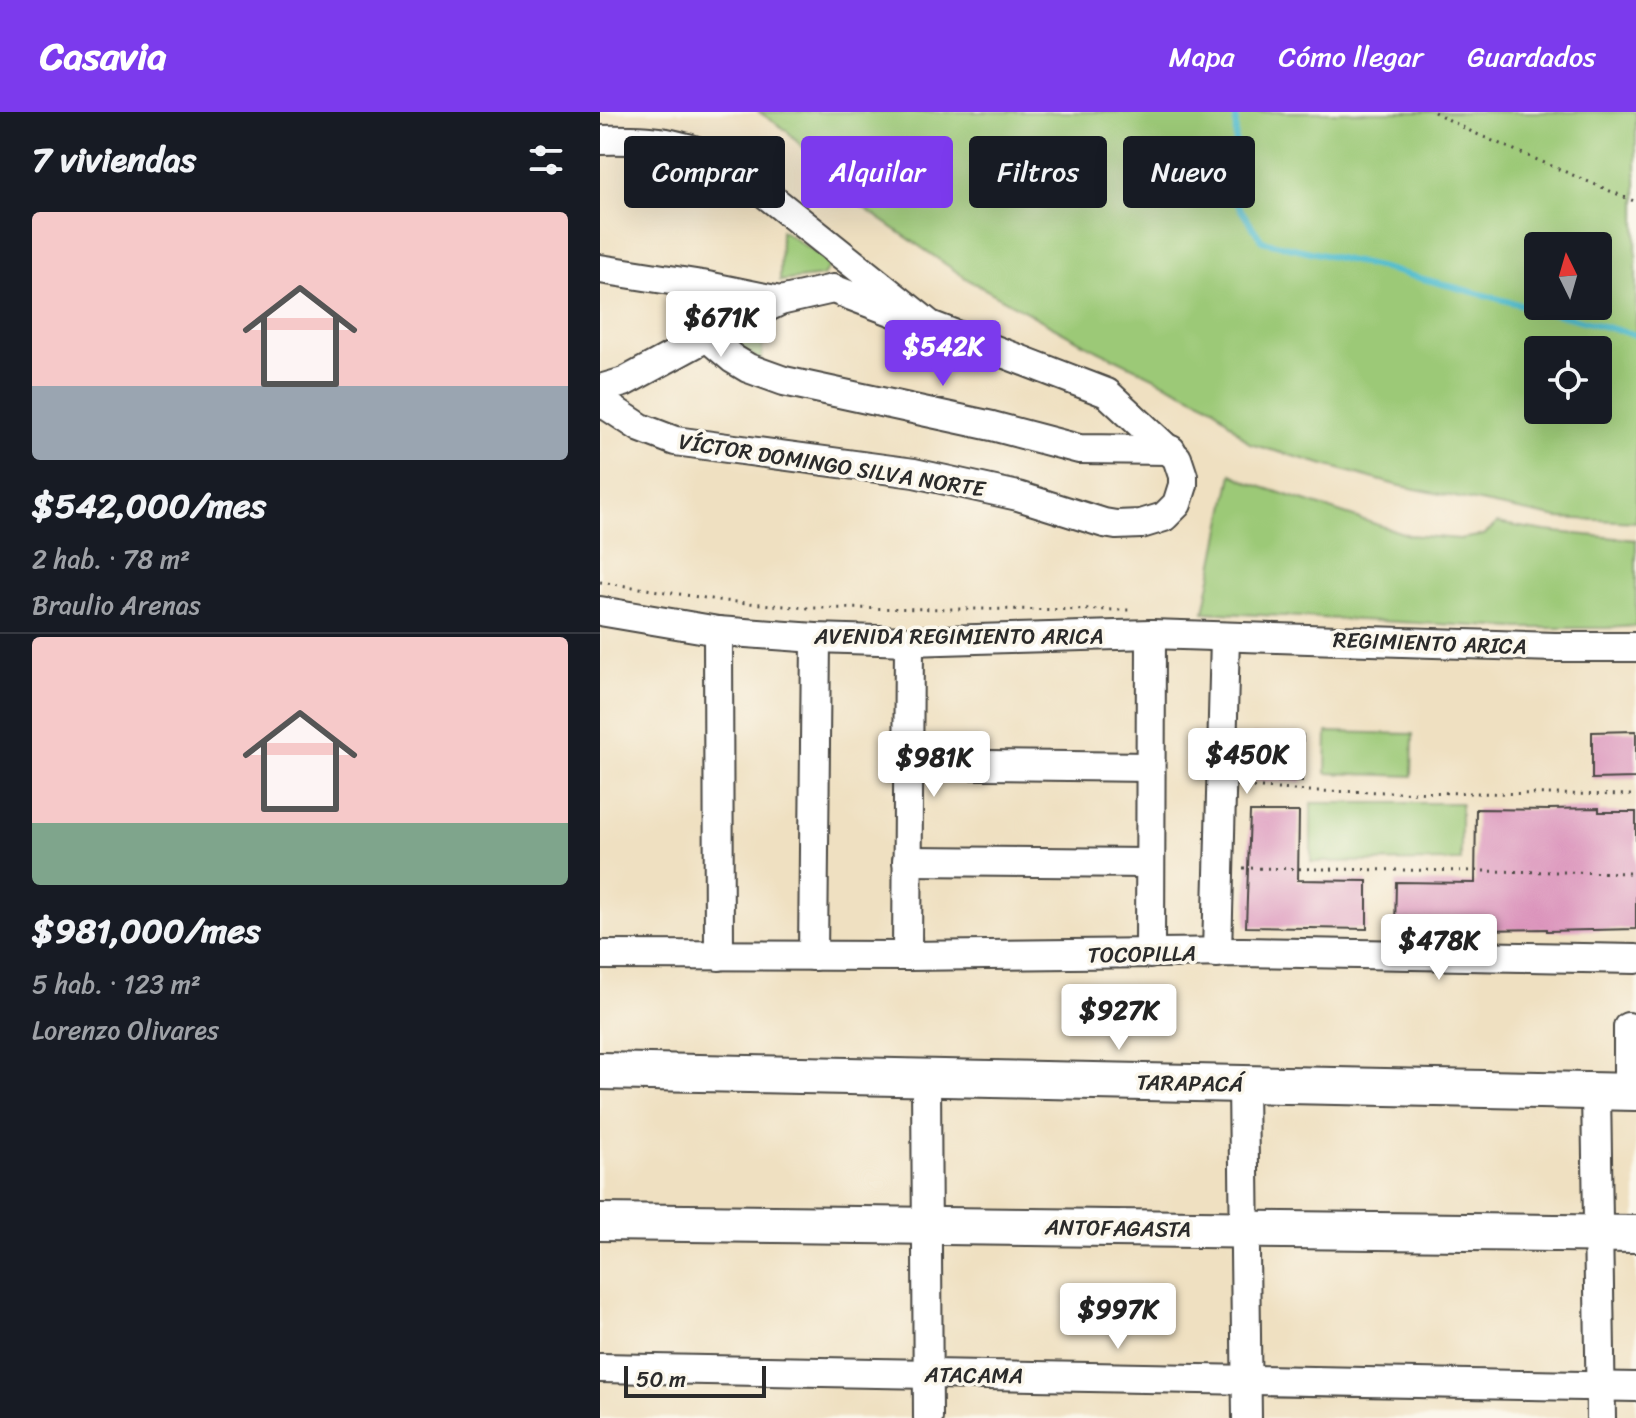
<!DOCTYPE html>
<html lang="es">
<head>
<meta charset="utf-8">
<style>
  :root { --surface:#171b24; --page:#242831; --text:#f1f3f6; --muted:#9ea1a6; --line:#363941; --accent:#7c3aed }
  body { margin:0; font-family:Sriracha,sans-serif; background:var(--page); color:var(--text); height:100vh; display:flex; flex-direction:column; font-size:30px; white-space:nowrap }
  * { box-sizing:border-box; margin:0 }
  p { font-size:26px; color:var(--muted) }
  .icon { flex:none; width:44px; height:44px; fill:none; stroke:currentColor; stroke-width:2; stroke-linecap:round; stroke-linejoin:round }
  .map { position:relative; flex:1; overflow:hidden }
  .drawer { display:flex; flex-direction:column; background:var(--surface); width:600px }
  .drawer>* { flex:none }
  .hud { position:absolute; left:24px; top:24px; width:760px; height:72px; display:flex; gap:16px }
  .needle { width:52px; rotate:355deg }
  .tools { position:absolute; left:924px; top:120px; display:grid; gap:16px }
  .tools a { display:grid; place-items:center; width:88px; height:88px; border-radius:8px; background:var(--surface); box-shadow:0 8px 32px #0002; font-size:40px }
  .scale { position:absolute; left:24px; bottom:20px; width:142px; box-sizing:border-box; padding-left:8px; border:4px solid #2b2b2b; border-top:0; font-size:22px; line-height:28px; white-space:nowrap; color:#2b2b2b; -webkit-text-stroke:6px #fbf7ec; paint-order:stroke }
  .price { position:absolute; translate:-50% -68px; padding:0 18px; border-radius:8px; background:#fff; color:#222; font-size:26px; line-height:52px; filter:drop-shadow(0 2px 4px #0008) }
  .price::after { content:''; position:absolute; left:50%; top:48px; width:24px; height:18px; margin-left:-12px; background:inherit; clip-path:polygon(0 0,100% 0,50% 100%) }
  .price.on { background:var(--accent); color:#fff }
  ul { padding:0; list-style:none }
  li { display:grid; align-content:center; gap:16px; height:424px; padding:0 32px }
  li+li { border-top:2px solid var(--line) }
  li span { display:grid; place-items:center; height:248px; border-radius:8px; color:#555 }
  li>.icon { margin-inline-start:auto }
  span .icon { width:144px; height:144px; fill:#fffc; stroke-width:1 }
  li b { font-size:34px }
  h2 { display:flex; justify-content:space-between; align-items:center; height:96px; padding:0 32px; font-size:34px }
  .chip { padding:0 28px; border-radius:8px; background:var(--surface); box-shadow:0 8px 32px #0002; font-size:28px; line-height:72px }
  .chip.on { background:var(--accent); color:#fff }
  header { display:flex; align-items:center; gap:48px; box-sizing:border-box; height:112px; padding:0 40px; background:var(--accent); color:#fff }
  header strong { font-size:38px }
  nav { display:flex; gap:44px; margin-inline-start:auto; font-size:28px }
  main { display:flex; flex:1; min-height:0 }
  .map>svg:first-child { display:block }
  .green { fill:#9cc977; stroke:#647a51; stroke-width:2; fill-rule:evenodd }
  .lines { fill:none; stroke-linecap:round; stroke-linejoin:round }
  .stream { stroke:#53becf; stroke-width:6 }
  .building { fill:#db94bc }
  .minor-casing { stroke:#484642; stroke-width:32 }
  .major-casing { stroke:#484642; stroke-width:40 }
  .path { stroke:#484642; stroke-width:3; stroke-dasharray:2 6; stroke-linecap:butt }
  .minor { stroke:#fff; stroke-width:28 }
  .major { stroke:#fff; stroke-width:36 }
  .labels { text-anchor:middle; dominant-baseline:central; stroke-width:7; stroke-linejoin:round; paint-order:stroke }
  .street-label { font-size:22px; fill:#2b2b2b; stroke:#fbf7ec }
</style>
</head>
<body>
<header>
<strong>Casavia</strong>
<nav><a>Mapa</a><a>Cómo llegar</a><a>Guardados</a></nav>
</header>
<main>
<section class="drawer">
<h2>7 viviendas<svg class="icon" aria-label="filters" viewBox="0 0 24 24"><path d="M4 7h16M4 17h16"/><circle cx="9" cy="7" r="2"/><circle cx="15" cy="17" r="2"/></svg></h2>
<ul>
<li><span style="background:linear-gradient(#f6c9c9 70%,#9aa5b1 0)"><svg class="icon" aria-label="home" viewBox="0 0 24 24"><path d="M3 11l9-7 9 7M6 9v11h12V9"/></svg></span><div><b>$542,000/mes</b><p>2 hab. · 78 m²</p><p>Braulio Arenas</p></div></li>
<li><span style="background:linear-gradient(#f6c9c9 75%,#7fa58c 0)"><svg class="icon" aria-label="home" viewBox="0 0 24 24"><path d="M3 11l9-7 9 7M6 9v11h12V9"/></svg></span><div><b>$981,000/mes</b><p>5 hab. · 123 m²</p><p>Lorenzo Olivares</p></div></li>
</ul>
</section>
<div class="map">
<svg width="1036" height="1306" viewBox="0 0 1036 1306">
  <rect width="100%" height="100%" fill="#fbf7ec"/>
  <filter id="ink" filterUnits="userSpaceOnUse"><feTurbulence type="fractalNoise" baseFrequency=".0125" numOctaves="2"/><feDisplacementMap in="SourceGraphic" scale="16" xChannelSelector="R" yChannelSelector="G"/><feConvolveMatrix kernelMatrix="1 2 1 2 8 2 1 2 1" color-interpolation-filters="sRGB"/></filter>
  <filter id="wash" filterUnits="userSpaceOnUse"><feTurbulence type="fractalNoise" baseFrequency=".006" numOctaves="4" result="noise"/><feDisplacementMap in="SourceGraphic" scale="32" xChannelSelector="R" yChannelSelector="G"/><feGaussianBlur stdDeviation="1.8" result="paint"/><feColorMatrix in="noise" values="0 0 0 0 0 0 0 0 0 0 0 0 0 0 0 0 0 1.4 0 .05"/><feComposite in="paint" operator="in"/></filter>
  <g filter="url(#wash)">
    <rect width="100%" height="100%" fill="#efe0c1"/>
    <!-- green -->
    <g class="green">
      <path d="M159 0H1036V410L958 406 796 373 650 332 613 294 481 230 370 169 238 78 215 48 186 18ZM938 134H998V194H938ZM938 238H998V298H938Z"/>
      <path d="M181 118 231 151 223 164 180 169Z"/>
      <path d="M88 187 123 190 84 219Z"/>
      <path d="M165 206 161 249 131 228Z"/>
      <path d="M632 362 650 371 809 423 860 427 884 423 897 411 945 419 1036 428V514L1006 516H915L604 500Z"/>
      <path d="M727 620 813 622 812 664 726 661Z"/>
      <path d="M711 691H861V749L711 750Z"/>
    </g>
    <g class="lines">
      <!-- stream -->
      <path class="stream" d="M636 0 635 89 662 129 778 155 1036 223"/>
    </g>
    <g id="blocks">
      <!-- building -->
      <g class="building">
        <path d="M1036 619V666L992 667V620Z"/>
        <path d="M653 622 703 623 702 670 652 669Z"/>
        <path d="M999 696V700H1036V817L947 819V817L873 818 795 817 796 770 875 771 876 697 949 698V697Z"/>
        <path d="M650 700H699L698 768 767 769V817L646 815Z"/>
      </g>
    </g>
  </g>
  <g filter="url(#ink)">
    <use href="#blocks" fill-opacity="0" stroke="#484642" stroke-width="2"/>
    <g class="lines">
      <!-- minor casing -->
      <g class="minor-casing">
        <g id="minor">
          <path d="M0 28C55 27 89 29 137 59L330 213 507 281 577 346 583 364V373L577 392 564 405 541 412 516 413 504 411 418 384 314 361 75 329 41 316 0 289"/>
          <path d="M0 157 102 173 180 189"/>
          <path d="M107 225 133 247 148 256 184 269 392 314 479 337 571 338"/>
          <path d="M0 277 24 270 107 225 180 189 233 177 307 205"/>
          <path d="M0 499 118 519 216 526 309 529 551 522 955 535H1036"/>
          <path d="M118 519 119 844"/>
          <path d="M308 652 550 655"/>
          <path d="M307 749 550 751"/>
          <path d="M617 841 625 525"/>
          <path d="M550 842 551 522"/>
          <path d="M0 843 307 844 643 840 1036 847"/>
          <path d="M213 844 216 526"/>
          <path d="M307 844 309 529"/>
          <path d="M1028 915V980"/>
          <path d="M326 966 328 1306"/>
          <path d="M643 972 647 1306"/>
          <path d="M996 979 1001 1306"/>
          <path d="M0 1256 1036 1275"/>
        </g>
      </g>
      <!-- major casing -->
      <g class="major-casing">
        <g id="major">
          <path d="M0 959 1036 980"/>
          <path d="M0 1110 1036 1122"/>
        </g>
      </g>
      <!-- path -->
      <g class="path">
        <path d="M834 0 872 20 1036 90"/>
        <path d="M0 470 125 489 208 496 531 498"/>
        <path d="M645 675 710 679 1036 683"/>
        <path d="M643 756 1036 761"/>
      </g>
      <!-- minor -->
      <use href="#minor" class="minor"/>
      <!-- major -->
      <use href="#major" class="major"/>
    </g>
  </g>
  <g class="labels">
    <!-- street labels -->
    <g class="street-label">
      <text transform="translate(232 353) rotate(9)">VÍCTOR DOMINGO SILVA NORTE</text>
      <text x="359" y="524">AVENIDA REGIMIENTO ARICA</text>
      <text transform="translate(830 531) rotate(2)">REGIMIENTO ARICA</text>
      <text transform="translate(542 842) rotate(-1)">TOCOPILLA</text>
      <text transform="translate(590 971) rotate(1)">TARAPACÁ</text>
      <text transform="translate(518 1116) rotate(1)">ANTOFAGASTA</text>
      <text transform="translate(374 1263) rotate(1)">ATACAMA</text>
    </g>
  </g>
</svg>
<div class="tools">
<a><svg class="needle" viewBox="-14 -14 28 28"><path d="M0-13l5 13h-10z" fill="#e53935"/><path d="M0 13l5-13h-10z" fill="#9ea1a6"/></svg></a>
<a><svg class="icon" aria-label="locate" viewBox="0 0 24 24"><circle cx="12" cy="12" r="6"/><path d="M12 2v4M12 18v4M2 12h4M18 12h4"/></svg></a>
</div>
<div class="scale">50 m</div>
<b class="price" style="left:121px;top:247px">$671K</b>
<b class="price on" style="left:343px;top:276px">$542K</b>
<b class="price" style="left:647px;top:684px">$450K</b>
<b class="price" style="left:334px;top:687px">$981K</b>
<b class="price" style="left:839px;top:870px">$478K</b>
<b class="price" style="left:519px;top:940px">$927K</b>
<b class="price" style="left:518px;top:1239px">$997K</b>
<div class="hud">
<a class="chip">Comprar</a>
<a class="chip on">Alquilar</a>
<a class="chip">Filtros</a>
<a class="chip">Nuevo</a>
</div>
</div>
</main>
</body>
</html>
